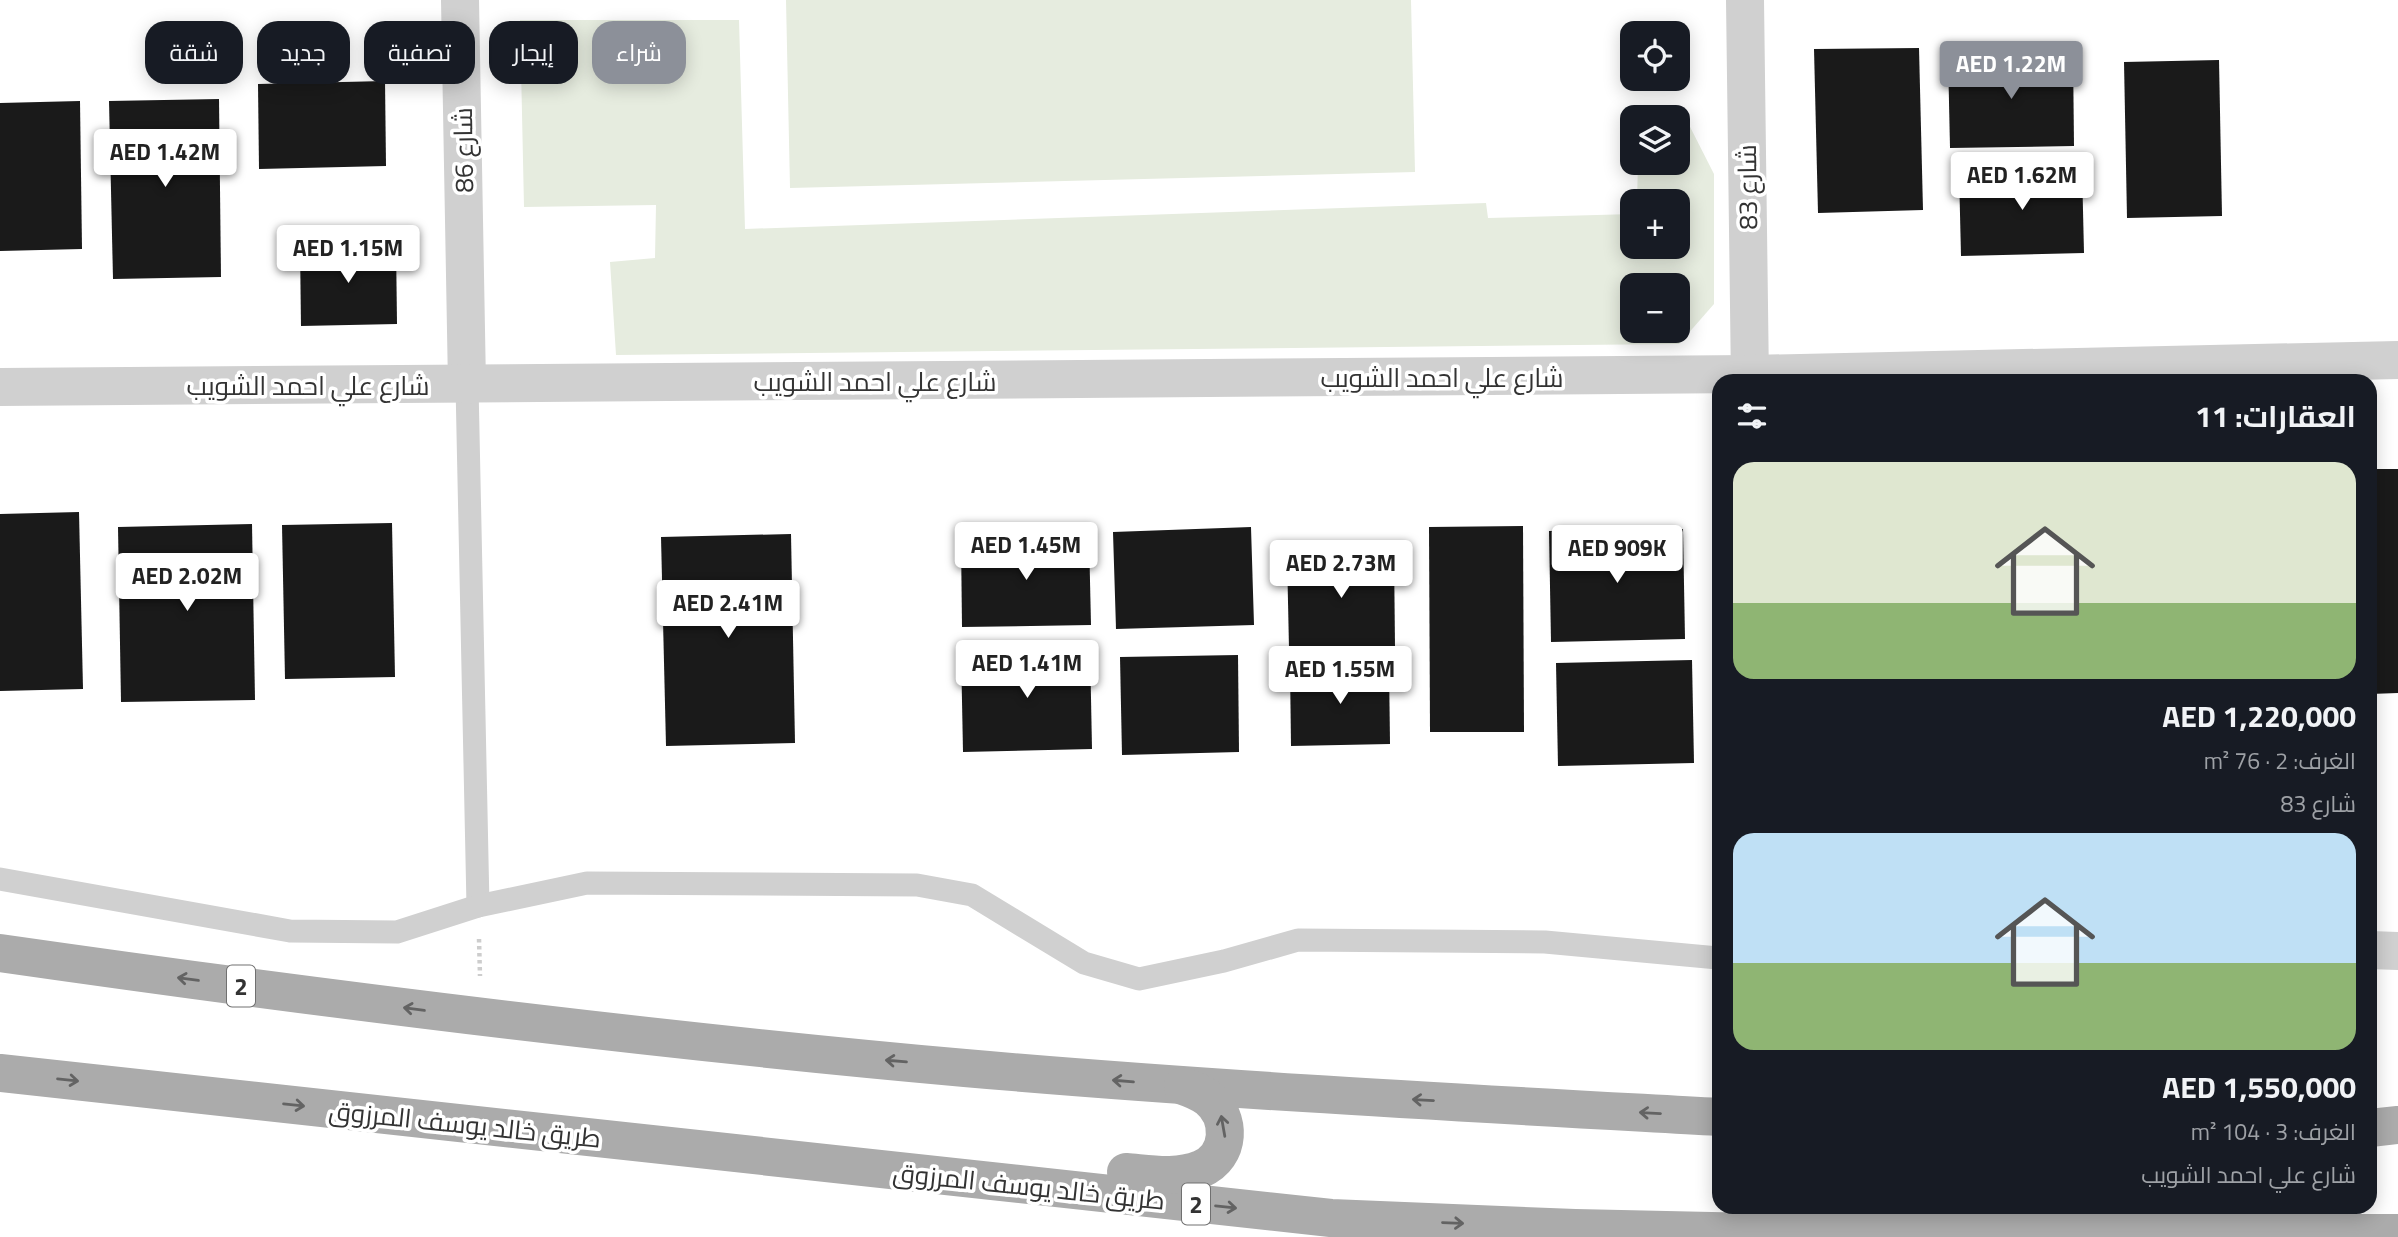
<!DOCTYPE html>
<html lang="ar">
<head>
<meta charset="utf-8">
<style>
  :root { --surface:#171b24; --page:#20242c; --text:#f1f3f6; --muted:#9ea1a6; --accent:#8c9099 }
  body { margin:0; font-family:"Titillium Web",Cairo,sans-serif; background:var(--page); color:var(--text); direction:rtl; height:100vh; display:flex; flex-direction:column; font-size:26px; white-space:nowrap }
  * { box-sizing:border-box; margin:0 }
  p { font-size:23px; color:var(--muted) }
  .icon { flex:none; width:38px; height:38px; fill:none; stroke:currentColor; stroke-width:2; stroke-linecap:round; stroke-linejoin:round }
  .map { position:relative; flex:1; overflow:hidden; direction:ltr }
  .panel { position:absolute; left:1712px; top:374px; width:665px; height:840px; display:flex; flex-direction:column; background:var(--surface); border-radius:21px; box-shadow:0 4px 18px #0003; direction:rtl }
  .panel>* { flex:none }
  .banner { position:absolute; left:21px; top:21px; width:665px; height:63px; direction:rtl; display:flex; gap:14px }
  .buttons { position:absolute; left:1620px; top:21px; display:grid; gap:14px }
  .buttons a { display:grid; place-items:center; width:70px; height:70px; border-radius:14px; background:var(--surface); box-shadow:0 4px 18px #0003; font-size:35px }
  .price { position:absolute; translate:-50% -60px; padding:0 16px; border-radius:7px; background:#fff; color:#222; font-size:23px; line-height:46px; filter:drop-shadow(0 2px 4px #0008) }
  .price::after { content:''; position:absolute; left:50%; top:42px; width:21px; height:16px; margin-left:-10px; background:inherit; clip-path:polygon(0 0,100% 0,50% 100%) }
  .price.on { background:var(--accent); color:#fff }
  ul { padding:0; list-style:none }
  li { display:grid; align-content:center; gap:14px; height:371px; padding:0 21px }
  li span { display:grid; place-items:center; height:217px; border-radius:21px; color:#555 }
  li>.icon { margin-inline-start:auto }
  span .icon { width:126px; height:126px; fill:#fffc; stroke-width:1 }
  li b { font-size:30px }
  h2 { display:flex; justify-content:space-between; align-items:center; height:84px; padding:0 21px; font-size:30px }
  .tag { padding:0 24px; border-radius:21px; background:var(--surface); box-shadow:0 4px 18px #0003; font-size:24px; line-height:63px }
  .tag.on { background:var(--accent); color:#fff }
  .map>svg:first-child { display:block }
  .green { fill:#e6ecdf; fill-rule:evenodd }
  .building { fill:#1a1a1a }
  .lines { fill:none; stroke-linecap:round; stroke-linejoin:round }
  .path { stroke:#cdcdcd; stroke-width:4.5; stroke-dasharray:3.5 3.5; stroke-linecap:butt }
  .lane { stroke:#d0d0d0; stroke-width:23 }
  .street { stroke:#d0d0d0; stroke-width:38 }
  .primary { stroke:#ababab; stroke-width:38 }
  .oneway { stroke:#636363 }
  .labels { text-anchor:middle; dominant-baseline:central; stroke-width:7; stroke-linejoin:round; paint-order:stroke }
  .shield { fill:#fff; stroke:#707070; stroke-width:2 }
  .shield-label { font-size:24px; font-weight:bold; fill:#333 }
  .street-label { font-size:26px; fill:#333; stroke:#fff }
</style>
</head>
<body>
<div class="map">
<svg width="2398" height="1237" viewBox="0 0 2398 1237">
  <rect width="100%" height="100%" fill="#fff"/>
  <!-- green -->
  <g class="green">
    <path d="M786 0H1411L1415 172 790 188Z"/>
    <path d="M520 20H739L745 229 1486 203 1488 218 1633 214V247H1678V201H1637L1638 163H1678V118L1684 115 1714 174V304L1679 344 616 355 610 262 655 258 656 205 524 207ZM1633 285H1678V331H1633Z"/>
  </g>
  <!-- building -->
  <g class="building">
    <path d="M1919 48 1923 210 1818 213 1814 49Z"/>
    <path d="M2073 53 2074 146 1950 148 1948 56Z"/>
    <path d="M2219 60 2222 216 2127 218 2124 62Z"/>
    <path d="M385 81 386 166 259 169 258 84Z"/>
    <path d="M219 99 221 277 113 279 109 101Z"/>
    <path d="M80 101 82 249 0 251V103Z"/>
    <path d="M2082 168 2084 253 1961 256 1959 172Z"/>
    <path d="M396 244 397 324 301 326 300 246Z"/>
    <path d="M2370 469H2398V693L2370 694Z"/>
    <path d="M79 512 83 689 0 691V514Z"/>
    <path d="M392 523 395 677 285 679 282 525Z"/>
    <path d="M252 524 255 700 121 702 118 527Z"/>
    <path d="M1523 526 1524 732H1430L1429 527Z"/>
    <path d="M1251 527 1254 625 1116 629 1113 532Z"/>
    <path d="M1683 529 1685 639 1551 642 1549 531Z"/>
    <path d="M791 534 795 743 666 746 661 537Z"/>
    <path d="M1089 537 1091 625 962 627 961 540Z"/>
    <path d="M1394 552 1395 647 1289 649 1287 554Z"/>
    <path d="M1090 647 1092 749 963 752 961 650Z"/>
    <path d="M1238 655 1239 752 1122 755 1120 657Z"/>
    <path d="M1692 660 1694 763 1558 766 1556 663Z"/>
    <path d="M1389 665 1390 744 1291 746 1290 667Z"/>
  </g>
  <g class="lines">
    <!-- path -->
    <path class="path" d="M479 939 480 976"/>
    <!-- lane -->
    <g class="lane">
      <path d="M467 385 478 906"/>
      <path d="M0 879 290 931 397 932 478 906 587 883 917 885 972 895 1084 963 1139 979 1224 961 1298 940 1545 942 1718 958"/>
    </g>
    <!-- street -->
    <g class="street">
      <path d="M460 0 467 385"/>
      <path d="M1745 0 1750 382"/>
      <path d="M0 387 1750 374 2398 360"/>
      <path d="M2370 950 2398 951"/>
    </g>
    <!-- primary -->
    <g class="primary">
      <path d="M0 953C321 999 642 1039 965 1068 1216 1090 1467 1103 1718 1117"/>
      <path d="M0 1073 1331 1218 1575 1228 1800 1233H2398"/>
      <path d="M2370 1128 2398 1125"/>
      <path d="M1126 1172C1151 1174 1176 1179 1201 1169 1231 1156 1232 1118 1208 1098 1201 1093 1192 1089 1183 1086"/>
    </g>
  </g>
  <!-- one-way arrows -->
  <defs><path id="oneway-shaft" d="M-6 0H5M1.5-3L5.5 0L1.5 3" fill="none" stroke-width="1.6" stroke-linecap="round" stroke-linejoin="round" transform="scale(1.75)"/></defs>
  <g class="oneway">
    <use href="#oneway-shaft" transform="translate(188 979) rotate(-172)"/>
    <use href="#oneway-shaft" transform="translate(414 1009) rotate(-172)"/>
    <use href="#oneway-shaft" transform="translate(896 1061) rotate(-175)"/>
    <use href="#oneway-shaft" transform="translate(68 1080) rotate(6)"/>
    <use href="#oneway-shaft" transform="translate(1123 1081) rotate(-175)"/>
    <use href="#oneway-shaft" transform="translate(1423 1100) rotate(-177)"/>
    <use href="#oneway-shaft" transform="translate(294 1105) rotate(6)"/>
    <use href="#oneway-shaft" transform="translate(1650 1113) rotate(-177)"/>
    <use href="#oneway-shaft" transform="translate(1223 1126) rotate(-100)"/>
    <use href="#oneway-shaft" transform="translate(1226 1207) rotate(6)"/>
    <use href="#oneway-shaft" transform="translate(1453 1223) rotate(2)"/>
  </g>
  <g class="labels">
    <!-- shield labels -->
    <g class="shield">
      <rect x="227" y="965.5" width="28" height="41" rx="5"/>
      <rect x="1182" y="1183.5" width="28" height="41" rx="5"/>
    </g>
    <g class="shield-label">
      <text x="241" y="986">2</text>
      <text x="1196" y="1204">2</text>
    </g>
    <!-- street labels -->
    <g class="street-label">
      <text transform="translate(463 150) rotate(-91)">شارع 86</text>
      <text transform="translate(1747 187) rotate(-91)">شارع 83</text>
      <text x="1442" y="377">شارع علي احمد الشويب</text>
      <text x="875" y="381">شارع علي احمد الشويب</text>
      <text x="308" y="385">شارع علي احمد الشويب</text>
      <text transform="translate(465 1124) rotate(6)">طريق خالد يوسف المرزوق</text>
      <text transform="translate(1029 1186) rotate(6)">طريق خالد يوسف المرزوق</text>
    </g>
  </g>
</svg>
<div class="buttons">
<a><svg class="icon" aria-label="locate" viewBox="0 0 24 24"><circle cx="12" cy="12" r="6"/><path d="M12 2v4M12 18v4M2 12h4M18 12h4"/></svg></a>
<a><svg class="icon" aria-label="layers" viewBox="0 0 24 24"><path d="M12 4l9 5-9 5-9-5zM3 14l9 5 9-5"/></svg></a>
<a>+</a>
<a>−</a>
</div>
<b class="price on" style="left:2011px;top:101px">AED 1.22M</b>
<b class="price" style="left:165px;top:189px">AED 1.42M</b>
<b class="price" style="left:2022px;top:212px">AED 1.62M</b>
<b class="price" style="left:348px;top:285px">AED 1.15M</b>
<b class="price" style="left:1026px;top:582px">AED 1.45M</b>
<b class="price" style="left:1617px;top:585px">AED 909K</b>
<b class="price" style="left:1341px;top:600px">AED 2.73M</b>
<b class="price" style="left:187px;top:613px">AED 2.02M</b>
<b class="price" style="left:728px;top:640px">AED 2.41M</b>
<b class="price" style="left:1027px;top:700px">AED 1.41M</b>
<b class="price" style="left:1340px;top:706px">AED 1.55M</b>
<div class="banner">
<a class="tag on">شراء</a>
<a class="tag">إيجار</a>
<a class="tag">تصفية</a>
<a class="tag">جديد</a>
<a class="tag">شقة</a>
</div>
<section class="panel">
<h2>العقارات: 11<svg class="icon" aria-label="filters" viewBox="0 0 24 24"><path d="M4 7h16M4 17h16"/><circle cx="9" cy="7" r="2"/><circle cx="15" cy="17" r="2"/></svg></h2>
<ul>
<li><span style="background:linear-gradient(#dfe7d0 65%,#8fb573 0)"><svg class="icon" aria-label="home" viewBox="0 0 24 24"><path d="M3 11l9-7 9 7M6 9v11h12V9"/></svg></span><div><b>AED 1,220,000</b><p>الغرف: 2 · 76 m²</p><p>شارع 83</p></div></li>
<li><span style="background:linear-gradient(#bfe0f5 60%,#8fb573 0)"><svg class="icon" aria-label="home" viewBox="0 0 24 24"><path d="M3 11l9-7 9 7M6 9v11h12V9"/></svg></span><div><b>AED 1,550,000</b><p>الغرف: 3 · 104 m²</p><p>شارع علي احمد الشويب</p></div></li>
</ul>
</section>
</div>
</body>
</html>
